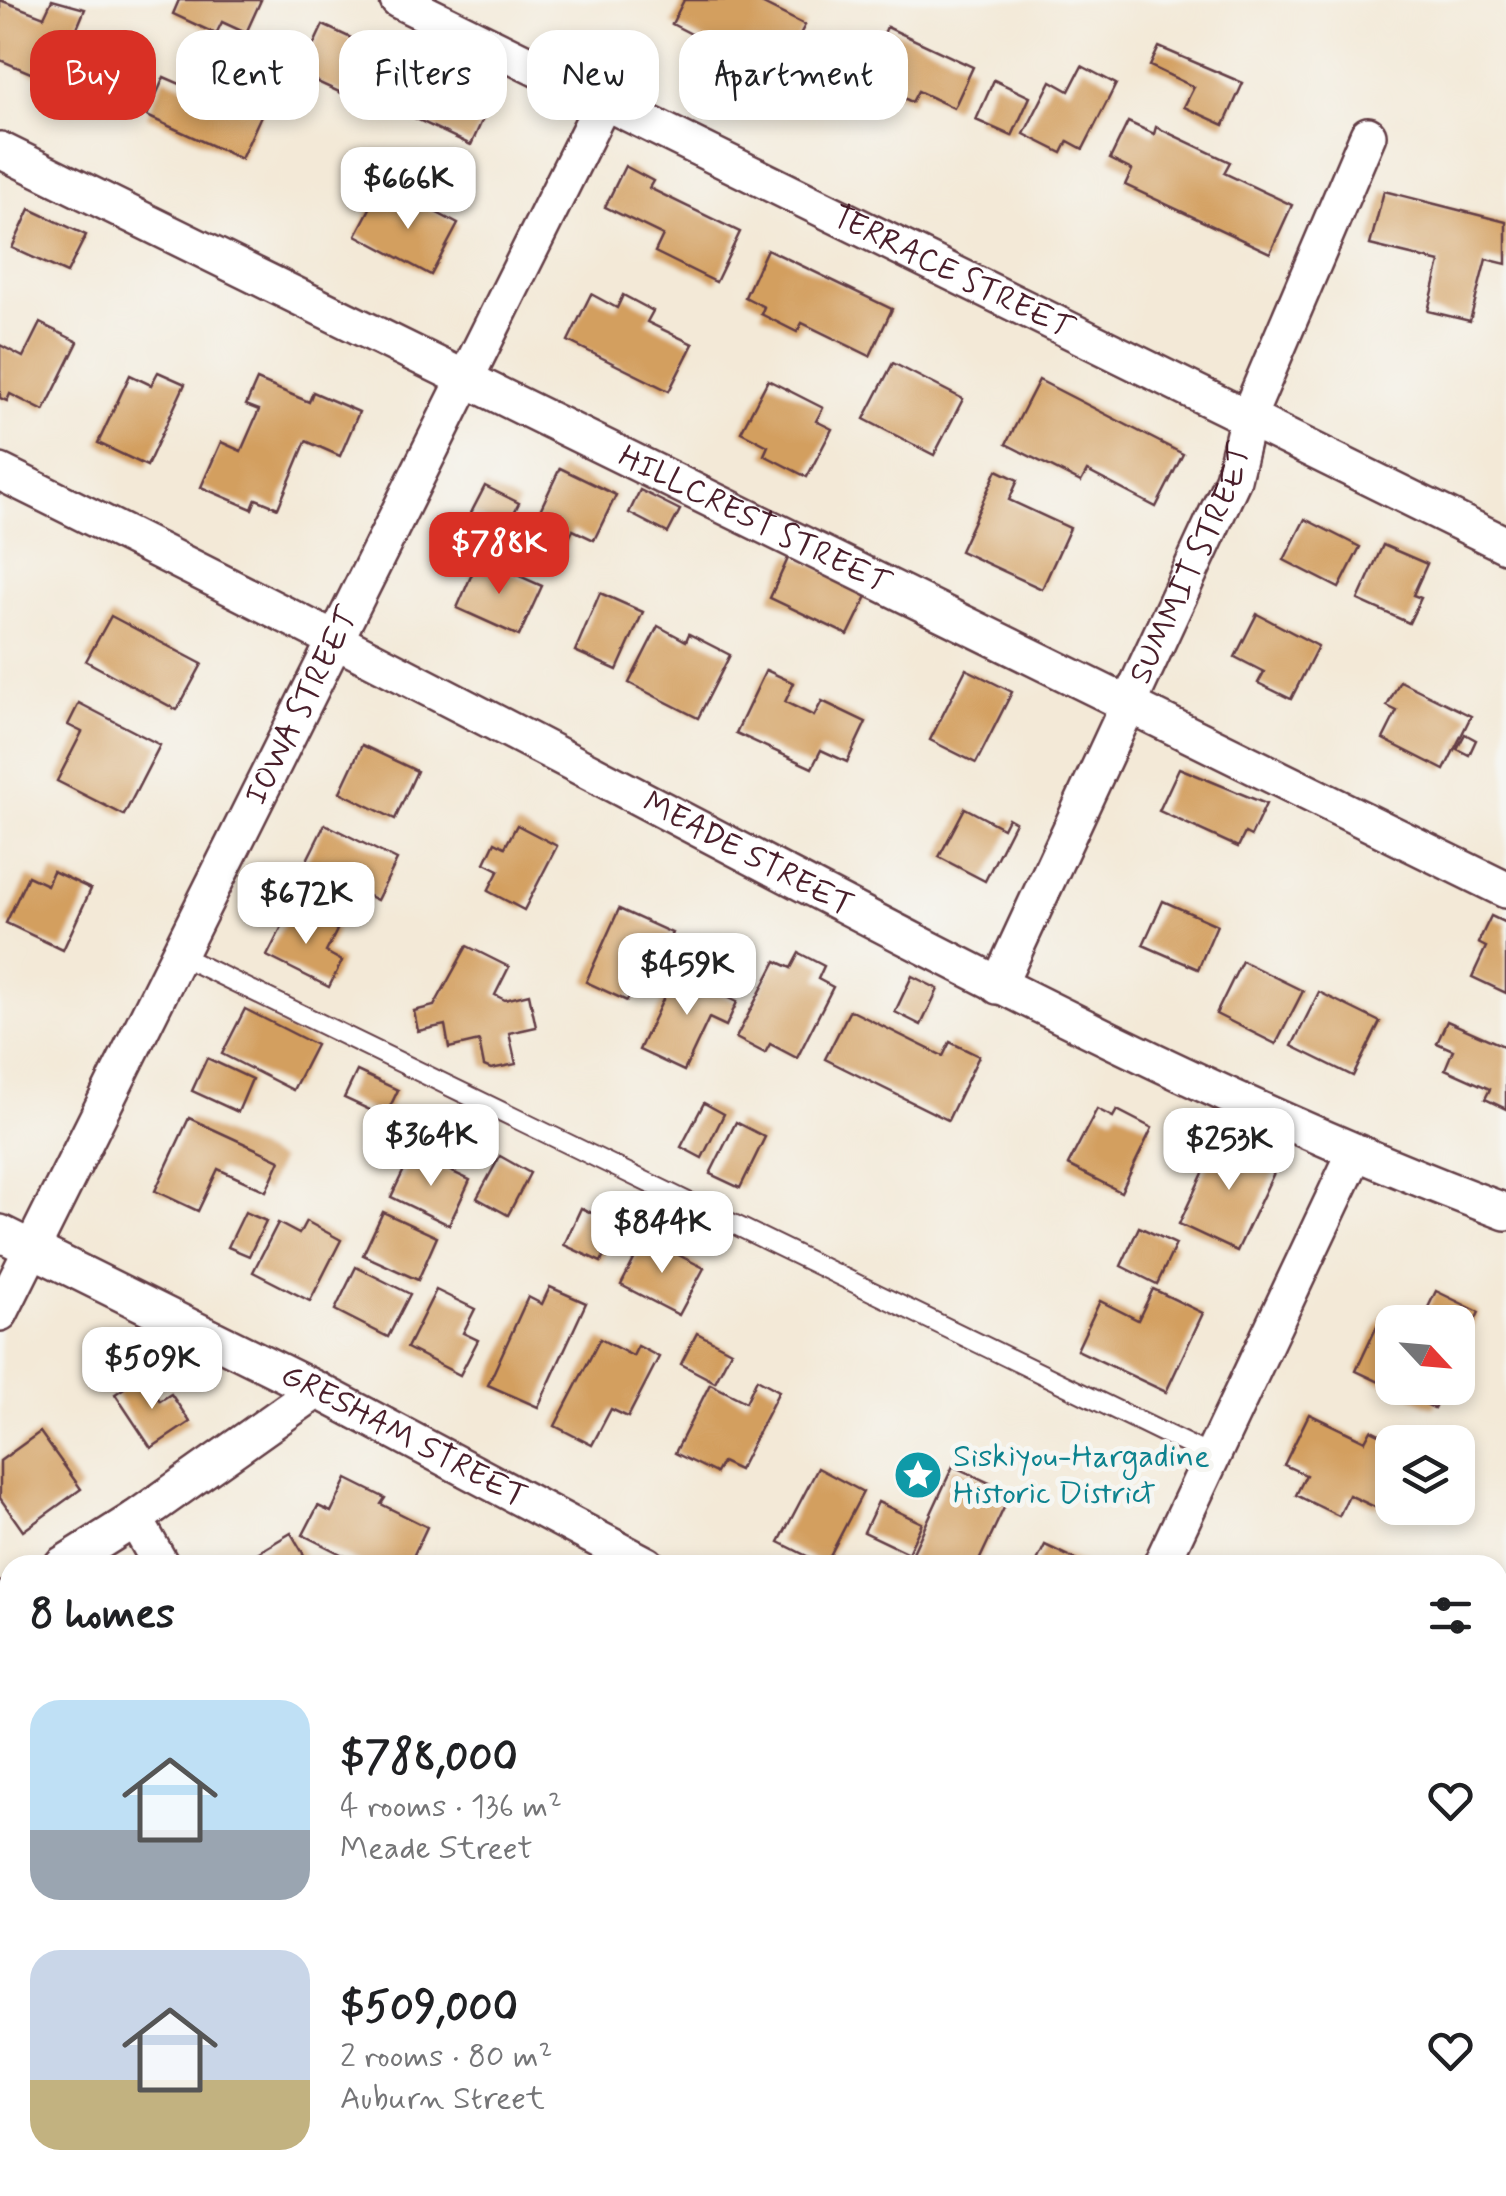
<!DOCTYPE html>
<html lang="en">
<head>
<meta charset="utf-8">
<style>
  :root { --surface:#fff; --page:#f6f6f6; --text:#202124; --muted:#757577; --accent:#d93025 }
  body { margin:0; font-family:Mynerve,sans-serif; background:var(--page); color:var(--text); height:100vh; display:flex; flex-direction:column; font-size:38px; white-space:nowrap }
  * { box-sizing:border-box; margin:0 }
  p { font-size:32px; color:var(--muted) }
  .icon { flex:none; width:55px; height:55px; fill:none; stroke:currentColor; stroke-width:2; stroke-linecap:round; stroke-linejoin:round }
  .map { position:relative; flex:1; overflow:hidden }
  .side { position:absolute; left:0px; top:1555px; width:1508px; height:642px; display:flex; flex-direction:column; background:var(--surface); border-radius:30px 30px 0 0; box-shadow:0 5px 15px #0003 }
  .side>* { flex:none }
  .banner { position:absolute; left:30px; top:30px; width:1000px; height:90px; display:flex; gap:20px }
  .needle { width:65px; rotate:116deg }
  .controls { position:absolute; left:1375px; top:1305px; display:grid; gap:20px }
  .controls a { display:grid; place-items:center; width:100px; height:100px; border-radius:20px; background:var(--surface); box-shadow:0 5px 15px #0003; font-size:50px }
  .price { position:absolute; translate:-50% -85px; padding:0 22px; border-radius:20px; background:#fff; color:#222; font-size:32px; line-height:65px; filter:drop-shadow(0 2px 5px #0008) }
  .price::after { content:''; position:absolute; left:50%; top:60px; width:30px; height:22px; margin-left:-15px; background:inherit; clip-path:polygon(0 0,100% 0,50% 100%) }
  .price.current { background:var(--accent); color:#fff }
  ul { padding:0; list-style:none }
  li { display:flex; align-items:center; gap:30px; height:250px; padding:0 30px }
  li span { display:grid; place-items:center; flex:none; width:280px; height:200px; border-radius:30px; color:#555 }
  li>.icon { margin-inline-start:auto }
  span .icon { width:120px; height:120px; fill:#fffc; stroke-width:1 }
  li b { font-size:42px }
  h2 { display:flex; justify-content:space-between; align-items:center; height:120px; padding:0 30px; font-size:42px }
  .pill { padding:0 35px; border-radius:30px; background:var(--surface); box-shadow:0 5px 15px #0003; font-size:35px; line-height:90px }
  .pill.current { background:var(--accent); color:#fff }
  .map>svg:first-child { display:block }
  .building { fill:#d39f5f }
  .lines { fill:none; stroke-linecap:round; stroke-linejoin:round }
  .lane-casing { stroke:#633d45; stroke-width:22 }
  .street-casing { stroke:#633d45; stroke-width:40 }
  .lane { stroke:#fff; stroke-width:18 }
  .street { stroke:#fff; stroke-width:35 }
  .labels { text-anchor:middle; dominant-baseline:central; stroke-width:10; stroke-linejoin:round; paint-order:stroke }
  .street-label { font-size:32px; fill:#4a1f2b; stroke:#f6f6f2 }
  .culture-label { font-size:32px; fill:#0d838f; stroke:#f6f6f2; text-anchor:start }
</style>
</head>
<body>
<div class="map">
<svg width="1506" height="2196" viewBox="0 0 1506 2196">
  <rect width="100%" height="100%" fill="#f6f6f2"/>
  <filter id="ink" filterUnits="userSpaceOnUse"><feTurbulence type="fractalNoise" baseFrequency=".01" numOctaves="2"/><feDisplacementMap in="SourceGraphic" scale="20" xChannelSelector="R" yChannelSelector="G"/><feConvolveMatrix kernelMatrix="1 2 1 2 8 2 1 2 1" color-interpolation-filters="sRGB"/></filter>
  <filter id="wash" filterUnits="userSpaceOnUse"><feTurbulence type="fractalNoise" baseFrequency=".0048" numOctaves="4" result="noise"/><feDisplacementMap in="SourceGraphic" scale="40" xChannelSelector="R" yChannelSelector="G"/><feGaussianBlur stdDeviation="2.25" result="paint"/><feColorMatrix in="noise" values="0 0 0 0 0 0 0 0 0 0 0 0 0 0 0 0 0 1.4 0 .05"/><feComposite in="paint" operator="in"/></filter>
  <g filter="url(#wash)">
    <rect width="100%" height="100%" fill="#f3e9d7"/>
    <g id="blocks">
      <!-- building -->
      <g class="building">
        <path d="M0 0 44 17 52 0 85 9 54 83 0 60Z"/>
        <path d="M179 0H261L246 33 222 22 216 34 173 14Z"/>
        <path d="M684 0H755L805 25 783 66 751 49 744 61 672 24Z"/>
        <path d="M323 25 364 44 368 34 394 46 373 92 356 85 350 97 300 74Z"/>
        <path d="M887 27 973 67 954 108 918 91 912 102 863 79Z"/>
        <path d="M1159 47 1243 83 1224 125 1184 107 1194 87 1150 66Z"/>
        <path d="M1082 66 1116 84 1083 149 1068 141 1062 153 1024 134 1051 81 1069 91Z"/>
        <path d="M432 74 491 101 471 145 412 117Z"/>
        <path d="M164 77 196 91 201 81 264 109 241 159 147 116Z"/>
        <path d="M994 80 1030 97 1012 136 976 120Z"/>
        <path d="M1128 122 1154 134 1156 127 1230 162 1224 173 1292 205 1270 253 1125 185 1132 170 1110 159Z"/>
        <path d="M625 166 653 181 649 188 740 232 716 282 655 252 663 235 605 207Z"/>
        <path d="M1384 191 1506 222V264L1486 259 1470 321 1428 311 1440 262 1370 245Z"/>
        <path d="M399 193 458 224 431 275 356 235 376 197 392 206Z"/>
        <path d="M30 209 86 235 67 273 12 248Z"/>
        <path d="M767 249 892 309 870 356 802 323 797 332 761 314 764 307 745 297Z"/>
        <path d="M591 294 617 308 623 295 653 311 647 322 693 344 669 391 568 341Z"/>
        <path d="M40 323 78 342 44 411 10 394 7 401 0 398V345L23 357Z"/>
        <path d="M893 363 963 399 934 455 864 419Z"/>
        <path d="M158 372 185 384 147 466 98 443 130 375 151 385Z"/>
        <path d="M257 380 309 402 313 392 359 412 340 456 306 441 278 508 256 499 252 509 201 487 221 442 241 451 259 410 246 405Z"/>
        <path d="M768 380 823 408 816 421 832 429 807 477 764 455 768 446 741 432Z"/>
        <path d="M1039 380 1183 454 1156 507 1087 471 1081 482 1006 444Z"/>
        <path d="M560 468 616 495 594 540 573 530 560 556 526 540Z"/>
        <path d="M997 470 1018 480 1009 500 1070 528 1042 589 960 551Z"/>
        <path d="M485 486 519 503 505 530 471 513Z"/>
        <path d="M640 490 680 510 668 533 629 513Z"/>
        <path d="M1305 519 1360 547 1339 588 1284 560Z"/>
        <path d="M1383 545 1427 564 1413 595 1421 598 1409 623 1358 600Z"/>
        <path d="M790 554 869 592 848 635 770 598Z"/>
        <path d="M479 558 542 586 519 636 457 608Z"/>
        <path d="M600 593 643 612 617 670 575 651Z"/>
        <path d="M1257 614 1318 646 1291 699 1258 683 1264 672 1235 657Z"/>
        <path d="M111 616 202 664 177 710 86 661Z"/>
        <path d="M658 626 686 641 689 634 730 655 698 718 629 683Z"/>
        <path d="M966 669 1012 692 976 763 930 740Z"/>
        <path d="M766 670 794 683 785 702 814 716 822 701 866 722 847 762 821 750 812 768 736 733Z"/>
        <path d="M1400 681 1471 716 1444 770 1383 739 1397 711 1387 706Z"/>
        <path d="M79 703 160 745 124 815 57 781 82 732 68 725Z"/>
        <path d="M1465 734 1476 740 1469 755 1457 749Z"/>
        <path d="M362 745 417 771 395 819 340 792Z"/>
        <path d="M1179 768 1266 804 1251 836 1245 833 1238 847 1159 811Z"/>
        <path d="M965 808 1003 828 1008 818 1015 822 985 881 939 857Z"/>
        <path d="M325 824 397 860 377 900 305 864Z"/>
        <path d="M517 825 557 846 524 910 488 891 499 870 485 863 495 842 505 847Z"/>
        <path d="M53 871 91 889 63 950 6 923 28 876 47 885Z"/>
        <path d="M1163 901 1217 925 1198 969 1143 945Z"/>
        <path d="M292 907 337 930 326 952 342 961 329 987 267 956Z"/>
        <path d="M619 909 672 933 649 981 638 976 627 1001 586 982Z"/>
        <path d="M1491 916 1506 923V993L1472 977 1486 947 1478 943Z"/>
        <path d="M467 946 509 967 495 995 505 1000 529 994 536 1027 509 1033 516 1064 491 1069 484 1066 479 1041 449 1048 445 1025 418 1031 414 1011 434 1006Z"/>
        <path d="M799 953 824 966 818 979 833 987 797 1058 770 1044 765 1053 736 1038 776 961 791 968Z"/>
        <path d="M1242 961 1303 991 1276 1044 1216 1014Z"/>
        <path d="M689 965 726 982 720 994 737 1002 726 1026 709 1018 684 1071 639 1050 667 991 676 994Z"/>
        <path d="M912 976 938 989 921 1025 895 1012Z"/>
        <path d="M1319 992 1380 1022 1353 1076 1292 1046Z"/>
        <path d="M245 1009 316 1045 293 1090 222 1054Z"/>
        <path d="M850 1010 943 1056 950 1042 979 1056 948 1120 825 1059Z"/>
        <path d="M1447 1021 1506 1047V1109L1485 1099 1490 1089 1445 1069 1453 1050 1437 1043Z"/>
        <path d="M207 1058 252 1079 238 1112 192 1091Z"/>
        <path d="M357 1071 398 1090 385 1117 344 1098Z"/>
        <path d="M704 1103 724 1114 702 1158 681 1147Z"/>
        <path d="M1097 1109 1113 1117 1117 1110 1152 1128 1121 1192 1068 1165Z"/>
        <path d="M189 1118 280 1160 266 1191 218 1169 198 1211 155 1191Z"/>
        <path d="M736 1122 765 1137 740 1188 710 1174Z"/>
        <path d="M1221 1135 1279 1162 1237 1251 1179 1224Z"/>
        <path d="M412 1153 470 1180 449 1225 391 1197Z"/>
        <path d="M500 1156 530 1173 508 1215 477 1198Z"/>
        <path d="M581 1208 618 1225 601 1262 564 1245Z"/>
        <path d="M245 1212 266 1221 249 1256 228 1247Z"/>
        <path d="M383 1212 437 1237 418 1280 363 1255Z"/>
        <path d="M306 1221 341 1240 310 1301 253 1272 278 1223 299 1234Z"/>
        <path d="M1139 1227 1176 1244 1157 1284 1121 1266Z"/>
        <path d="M645 1238 704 1268 679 1315 621 1285Z"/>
        <path d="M356 1267 410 1294 388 1337 335 1310Z"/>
        <path d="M550 1287 586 1303 538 1407 488 1385 528 1297 542 1304Z"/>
        <path d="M1153 1289 1203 1313 1166 1392 1077 1350 1100 1301 1138 1320Z"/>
        <path d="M436 1290 475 1309 463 1333 478 1340 460 1375 407 1348Z"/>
        <path d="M1436 1291 1479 1312 1458 1358V1322H1421Z"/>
        <path d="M1385 1309 1414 1322H1392V1388H1444L1434 1408 1356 1371Z"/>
        <path d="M697 1333 731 1351 715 1382 681 1364Z"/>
        <path d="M600 1339 633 1356 638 1346 659 1357 628 1417 611 1409 592 1445 555 1426Z"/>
        <path d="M143 1376 160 1401 171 1394 190 1422 151 1448 115 1394Z"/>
        <path d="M757 1379 779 1391 739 1470 722 1462 716 1473 675 1453 710 1384 746 1402Z"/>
        <path d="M1309 1414 1365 1441 1371 1430 1392 1440V1476L1377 1508 1349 1495 1339 1516 1296 1495 1306 1475 1284 1465Z"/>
        <path d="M40 1432 81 1489 23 1531 0 1498V1461Z"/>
        <path d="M953 1466 1011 1493 977 1565H923L910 1559Z"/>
        <path d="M818 1468 863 1492 825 1565 779 1542Z"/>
        <path d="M347 1479 385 1498 381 1504 427 1527 409 1565H363L303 1535 318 1506 331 1512Z"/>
        <path d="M878 1502 922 1523 908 1553 864 1532Z"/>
        <path d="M291 1533 310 1565H237Z"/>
        <path d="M1045 1545 1087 1565H1035Z"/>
        <path d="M0 1707 10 1720V1729L0 1737Z"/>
        <path d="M10 2067V2110L0 2096V2074Z"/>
        <path d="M0 2136 10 2150V2188H20L9 2196H0Z"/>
        <path d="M317 2188H365L370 2196H322Z"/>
        <path d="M400 2188H471L473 2191 466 2196H407Z"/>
        <path d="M610 2188H691L681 2196H617Z"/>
        <path d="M809 2188H863L868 2196H814Z"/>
        <path d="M1033 2188H1050L1055 2196H1019Z"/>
        <path d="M1072 2188H1140L1147 2196H1078Z"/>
        <path d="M1168 2188H1197L1183 2196H1174Z"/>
      </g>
    </g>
  </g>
  <g filter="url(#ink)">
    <use href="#blocks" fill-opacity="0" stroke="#633d45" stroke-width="2.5"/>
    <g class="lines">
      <!-- lane casing -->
      <g class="lane-casing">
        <g id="lane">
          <path d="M179 955 1211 1456"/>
          <path d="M0 1937 10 1931"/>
          <path d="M742 2196 756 2188"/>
        </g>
      </g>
      <!-- street casing -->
      <g class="street-casing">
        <g id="street">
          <path id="s1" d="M398 0 1506 545"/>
          <path id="s2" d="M0 150 1506 890"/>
          <path id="s3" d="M0 472C230 585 457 702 684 821 953 962 1221 1105 1506 1212"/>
          <path id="s4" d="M998 986 1233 479 1248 417 1368 135"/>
          <path id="s5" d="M0 1233 317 1390 647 1565"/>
          <path id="s6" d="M0 1313 604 101"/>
          <path d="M135 1519 161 1565"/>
          <path d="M62 1565 135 1519 317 1390"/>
          <path d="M1161 1565 1354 1155"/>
          <path d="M0 1604 10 1598"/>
          <path d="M1498 1976 1506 1980"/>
          <path d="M1498 2101 1506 2095"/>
          <path d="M524 2188 529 2196"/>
          <path d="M153 2196 167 2188"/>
          <path d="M1337 2196 1352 2188"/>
        </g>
      </g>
      <!-- lane -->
      <use href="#lane" class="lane"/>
      <!-- street -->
      <use href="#street" class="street"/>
    </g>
  </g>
  <!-- icons -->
  <defs>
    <g id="sight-disc" transform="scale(2.5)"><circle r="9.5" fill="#0f9aa8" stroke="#f6f6f2"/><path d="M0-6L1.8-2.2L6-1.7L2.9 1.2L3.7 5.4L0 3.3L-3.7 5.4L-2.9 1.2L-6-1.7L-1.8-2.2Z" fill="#fff"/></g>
  </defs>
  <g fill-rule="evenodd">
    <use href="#sight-disc" x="918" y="1475"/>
  </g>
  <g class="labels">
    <!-- street labels -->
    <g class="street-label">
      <text stroke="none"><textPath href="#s1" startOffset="618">TERRACE STREET</textPath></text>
      <text stroke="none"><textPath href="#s2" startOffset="840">HILLCREST STREET</textPath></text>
      <text stroke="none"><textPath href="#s4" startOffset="465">SUMMIT STREET</textPath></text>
      <text stroke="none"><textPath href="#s6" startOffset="678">IOWA STREET</textPath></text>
      <text stroke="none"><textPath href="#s3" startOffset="840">MEADE STREET</textPath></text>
      <text stroke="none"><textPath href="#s5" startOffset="452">GRESHAM STREET</textPath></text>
    </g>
    <!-- culture labels -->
    <g class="culture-label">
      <text x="953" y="1457">Siskiyou-Hargadine<tspan x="953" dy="37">Historic District</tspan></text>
    </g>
  </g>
</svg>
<div class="controls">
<a><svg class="needle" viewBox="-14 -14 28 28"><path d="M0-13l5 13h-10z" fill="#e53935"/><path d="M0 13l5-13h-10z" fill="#757577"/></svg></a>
<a><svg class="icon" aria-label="layers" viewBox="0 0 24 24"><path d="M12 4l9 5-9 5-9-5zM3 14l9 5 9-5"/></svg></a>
</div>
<b class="price" style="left:408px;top:232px">$666K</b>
<b class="price current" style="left:499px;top:597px">$788K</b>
<b class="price" style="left:306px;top:947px">$672K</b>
<b class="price" style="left:687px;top:1018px">$459K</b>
<b class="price" style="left:431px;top:1189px">$364K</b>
<b class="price" style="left:1229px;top:1193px">$253K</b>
<b class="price" style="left:662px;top:1276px">$844K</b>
<b class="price" style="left:152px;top:1412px">$509K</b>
<div class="banner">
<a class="pill current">Buy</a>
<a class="pill">Rent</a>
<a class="pill">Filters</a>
<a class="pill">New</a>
<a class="pill">Apartment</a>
</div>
<section class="side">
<h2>8 homes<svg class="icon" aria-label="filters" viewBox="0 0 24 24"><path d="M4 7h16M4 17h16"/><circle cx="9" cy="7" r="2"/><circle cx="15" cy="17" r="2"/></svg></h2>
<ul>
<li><span style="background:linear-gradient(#bfe0f5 65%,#9aa5b1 0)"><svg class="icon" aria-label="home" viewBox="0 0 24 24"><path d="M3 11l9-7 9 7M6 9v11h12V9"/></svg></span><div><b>$788,000</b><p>4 rooms · 136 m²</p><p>Meade Street</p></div><svg class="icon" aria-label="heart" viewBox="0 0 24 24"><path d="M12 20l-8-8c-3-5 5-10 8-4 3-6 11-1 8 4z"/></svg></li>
<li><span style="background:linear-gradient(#c9d6e8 65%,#c2b280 0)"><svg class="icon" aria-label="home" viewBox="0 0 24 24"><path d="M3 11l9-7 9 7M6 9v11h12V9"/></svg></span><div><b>$509,000</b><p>2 rooms · 80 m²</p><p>Auburn Street</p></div><svg class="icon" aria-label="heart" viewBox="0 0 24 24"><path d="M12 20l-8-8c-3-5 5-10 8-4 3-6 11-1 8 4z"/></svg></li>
</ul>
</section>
</div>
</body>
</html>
